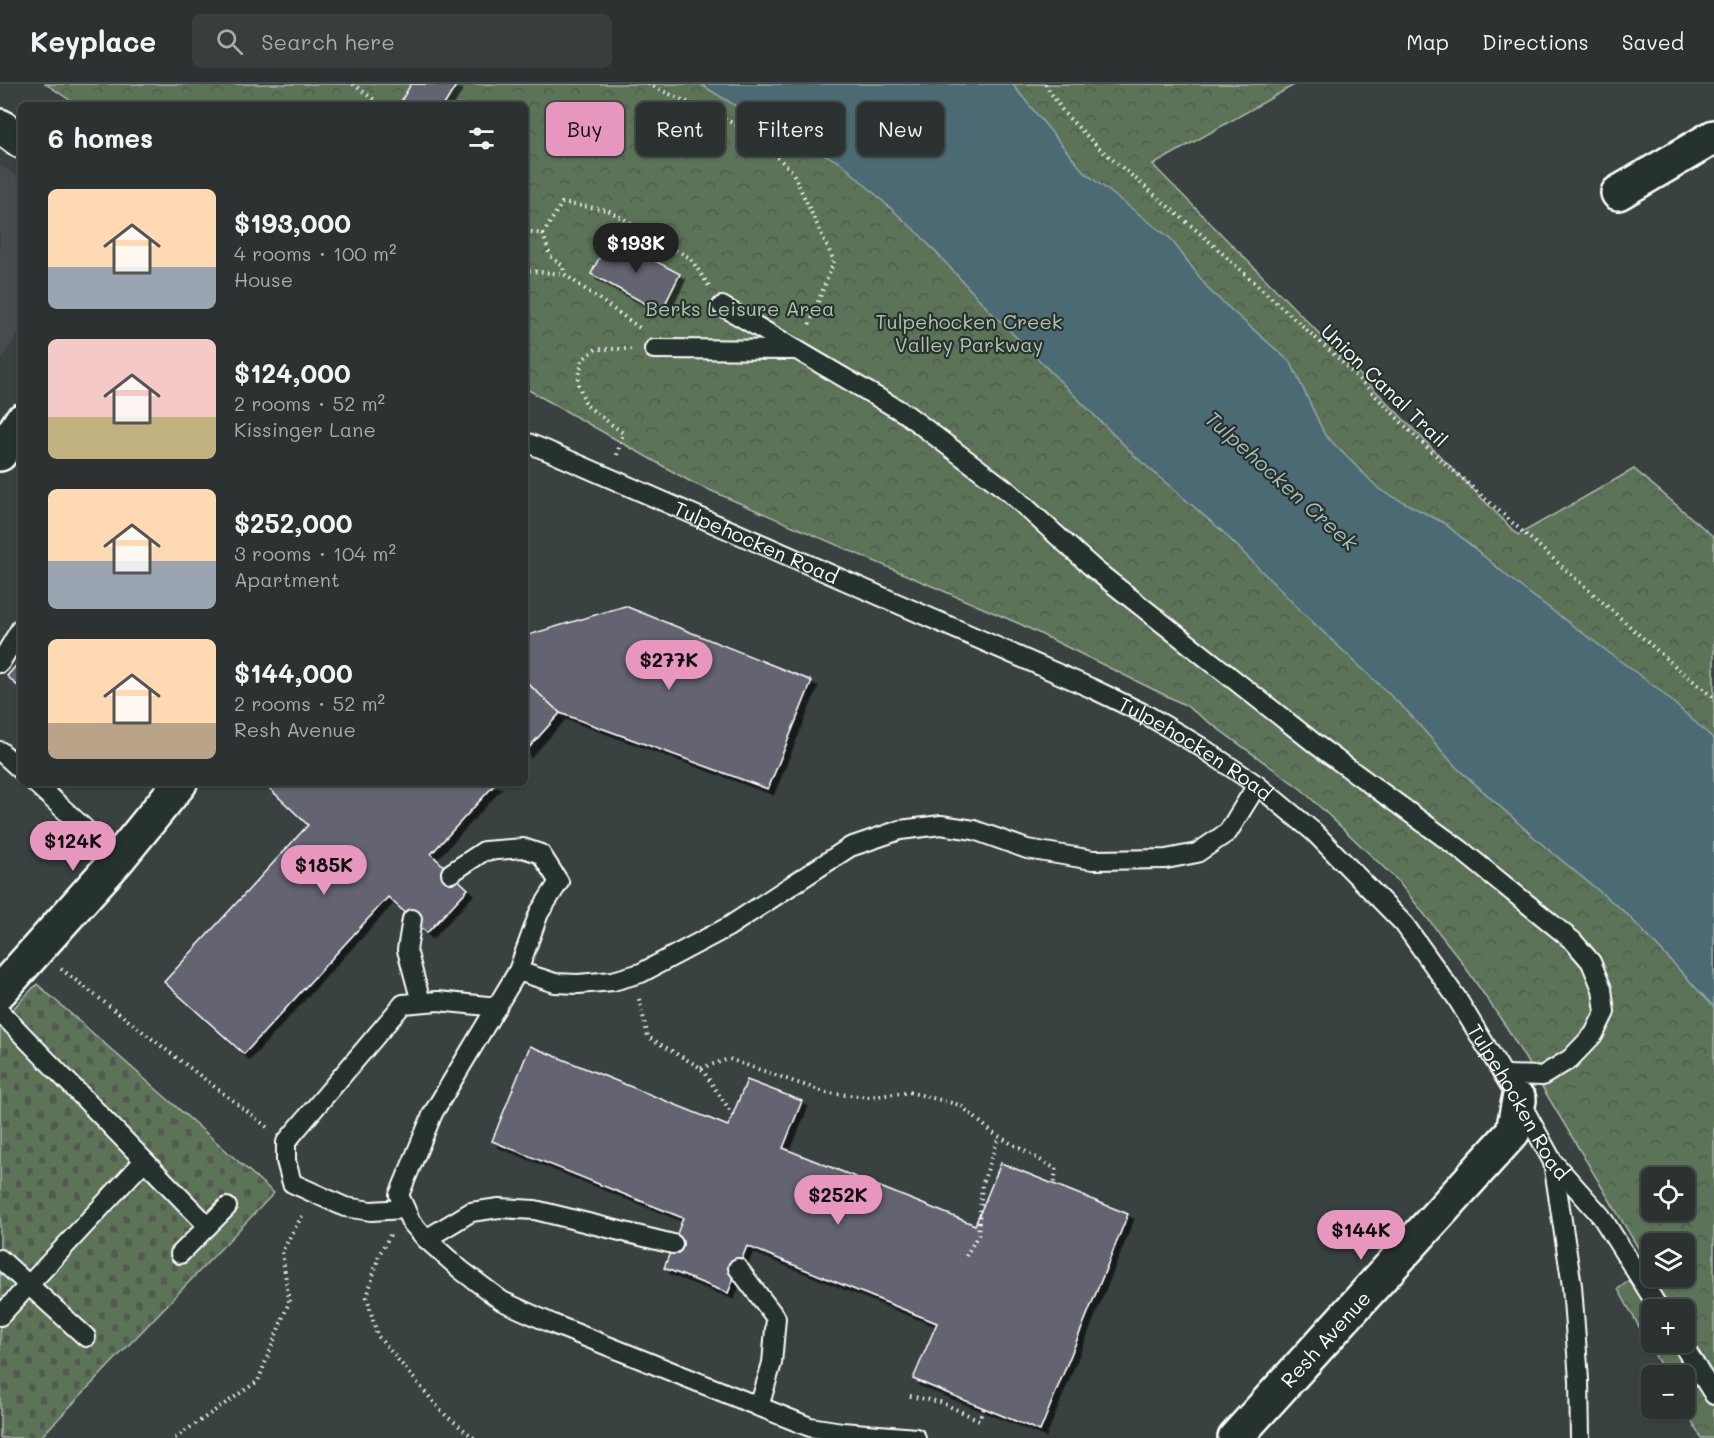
<!DOCTYPE html>
<html lang="en">
<head>
<meta charset="utf-8">
<style>
  :root { --surface:#2b3231; --page:#373e3d; --text:#f1f3f6; --muted:#a6aaab; --line:#474d4d; --accent:#e797bd }
  body { margin:0; font-family:Mali,sans-serif; background:var(--page); color:var(--text); height:100vh; display:flex; flex-direction:column; font-size:22px; white-space:nowrap }
  * { box-sizing:border-box; margin:0 }
  p { font-size:20px; color:var(--muted) }
  .icon { flex:none; width:33px; height:33px; fill:none; stroke:currentColor; stroke-width:2; stroke-linecap:round; stroke-linejoin:round }
  .map { position:relative; flex:1; overflow:hidden }
  .details { position:absolute; left:18px; top:18px; width:510px; height:684px; display:flex; flex-direction:column; background:var(--surface); border-radius:9px; box-shadow:0 2px 4px #0004,0 0 0 2px var(--line) }
  .details>* { flex:none }
  .hud { position:absolute; left:546px; top:18px; width:570px; height:54px; display:flex; gap:12px }
  .fabs { position:absolute; left:1641px; top:1083px; display:grid; gap:12px }
  .fabs a { display:grid; place-items:center; width:54px; height:54px; border-radius:9px; background:var(--surface); box-shadow:0 2px 4px #0004,0 0 0 2px var(--line); font-size:30px }
  .price { position:absolute; translate:-50% -51px; padding:0 14px; border-radius:21px; background:var(--accent); color:#111; font-size:20px; line-height:39px; filter:drop-shadow(0 2px 3px #0008) }
  .price::after { content:''; position:absolute; left:50%; top:36px; width:18px; height:14px; margin-left:-9px; background:inherit; clip-path:polygon(0 0,100% 0,50% 100%) }
  .price.active { background:#222; color:#fff }
  ul { padding:0; list-style:none }
  li { display:flex; align-items:center; gap:18px; height:150px; padding:0 30px }
  li span { display:grid; place-items:center; flex:none; width:168px; height:120px; border-radius:9px; color:#555 }
  li>.icon { margin-inline-start:auto }
  span .icon { width:72px; height:72px; fill:#fffc; stroke-width:1 }
  li b { font-size:26px }
  h2 { display:flex; justify-content:space-between; align-items:center; height:72px; padding:0 30px; font-size:26px }
  .chip { padding:0 21px; border-radius:9px; background:var(--surface); box-shadow:0 2px 4px #0004,0 0 0 2px var(--line); font-size:21px; line-height:54px }
  .chip.active { background:var(--accent); color:#111 }
  header { display:flex; align-items:center; gap:36px; box-sizing:border-box; height:84px; padding:0 30px; background:var(--surface); border-bottom:2px solid var(--line) }
  header strong { font-size:28px }
  nav { display:flex; gap:33px; margin-inline-start:auto; font-size:21px }
  .search { width:420px; height:54px; background:var(--page); display:flex; align-items:center; gap:15px; box-sizing:border-box; padding:0 21px; border-radius:9px; color:var(--muted); font-size:22px }
  .map>svg:first-child { display:block }
  .built { fill:#464c4f }
  .forest { fill:url(#forest-crowns); stroke:#aeb9ac; stroke-width:1.5; fill-rule:evenodd }
  .cemetery { fill:url(#cemetery-stones); stroke:#aeb9ac; stroke-width:1.5 }
  .water { fill:#4c6b73; stroke:#94a6ab; stroke-width:1.5 }
  .building { fill:#646471; stroke:#fff; stroke-width:1.5; filter:url(#shadow) }
  .lines { fill:none; stroke-linecap:round; stroke-linejoin:round }
  .service-casing { stroke:#fff; stroke-width:22 }
  .minor-casing { stroke:#fff; stroke-width:38 }
  .tertiary-casing { stroke:#fff; stroke-width:38 }
  .path { stroke:#fff; stroke-width:4; stroke-dasharray:1.5 4.5; stroke-linecap:butt }
  .service { stroke:#26332d; stroke-width:18 }
  .minor { stroke:#26332d; stroke-width:33 }
  .tertiary { stroke:#26332d; stroke-width:33 }
  .labels { text-anchor:middle; dominant-baseline:central; stroke-width:4.5; stroke-linejoin:round; paint-order:stroke }
  .park-label { font-size:20px; fill:#b6c0b4; stroke:#26332d }
  .street-label { font-size:20px; fill:#fff; stroke:#26332d }
  .water-label { font-size:21px; font-style:italic; fill:#aebcc0; stroke:#26332d }
</style>
</head>
<body>
<header>
<strong>Keyplace</strong>
<div class="search"><svg class="icon" aria-label="search" viewBox="0 0 24 24"><circle cx="10" cy="10" r="6"/><path d="M15 15l6 6"/></svg>Search here</div>
<nav><a>Map</a><a>Directions</a><a>Saved</a></nav>
</header>
<div class="map">
<svg width="1714" height="1354" viewBox="0 0 1714 1354">
  <defs>
    <pattern id="forest-crowns" width="20" height="18" patternUnits="userSpaceOnUse" patternTransform="scale(1.5)"><rect width="20" height="18" fill="#5c7358"/><path d="M2 6a3 3 0 1 1 6 0M12 15a3 3 0 1 1 6 0" fill="none" stroke="#525a50"/></pattern>
    <pattern id="cemetery-stones" width="16" height="16" patternUnits="userSpaceOnUse" patternTransform="scale(1.5)"><rect width="16" height="16" fill="#5c7358"/><path d="M2 7V4a2 2 0 0 1 4 0v3zM10 15v-3a2 2 0 0 1 4 0v3z" fill="#525a50"/></pattern>
    <filter id="shadow"><feDropShadow dx="5.5" dy="5.5" stdDeviation="0" flood-color="#0009"/></filter>
  </defs>
  <rect width="100%" height="100%" fill="#394241"/>
  <filter id="ink" filterUnits="userSpaceOnUse"><feTurbulence type="fractalNoise" baseFrequency=".0167" numOctaves="2"/><feDisplacementMap in="SourceGraphic" scale="12" xChannelSelector="R" yChannelSelector="G"/><feConvolveMatrix kernelMatrix="1 2 1 2 8 2 1 2 1" color-interpolation-filters="sRGB"/></filter>
  <g filter="url(#ink)">
    <!-- built -->
    <path class="built" d="M0 81 21 95V246L0 277Z"/>
    <!-- forest -->
    <path class="forest" d="M46 0H1296L1153 81 1518 451 1634 385 1714 453V1354H1701L1685 1324 1684 1292 1666 1291 1618 1205 1649 1182 1507 944 1459 874 1397 796 1301 705 1185 621 1020 540 693 399 525 304V21H77ZM1652 1094H1684V1126H1652ZM1652 1160H1684V1192H1652ZM1652 1226H1684V1258H1652Z"/>
    <!-- cemetery -->
    <path class="cemetery" d="M37 900 274 1109 40 1354H0V938Z"/>
    <!-- water -->
    <path class="water" d="M700 0H1012L1084 88 1170 154 1210 207 1291 279 1325 351 1380 406 1444 439 1517 500 1658 605 1714 655V923L1627 830 1543 761 1455 682 1407 627 1301 527 1222 447 1137 374 989 226 919 150 841 79 757 35Z"/>
    <!-- building -->
    <g class="building">
      <path d="M411 0H457L444 21H399Z"/>
      <path d="M610 153 680 190 661 228 591 190Z"/>
      <path d="M625 522 812 597 768 705 560 629 525 597V552Z"/>
      <path d="M21 576V605L7 592Z"/>
      <path d="M525 597 560 629 525 668Z"/>
      <path d="M276 699H496L431 770 468 805 427 849 388 813 244 970 164 898 308 741 270 705Z"/>
      <path d="M530 962 728 1042 747 996 802 1017 783 1064 975 1141 1001 1079 1128 1130 1040 1347 913 1295 937 1239 747 1162 728 1209 664 1184 683 1134 492 1057Z"/>
    </g>
    <g class="lines">
      <!-- service casing -->
      <g class="service-casing">
        <g id="service">
          <path d="M722 222 906 330 1009 408 1094 485 1318 662 1461 766 1573 857 1591 878 1602 905 1605 928 1594 950 1570 975 1542 992 1504 991"/>
          <path d="M654 265 797 266"/>
          <path id="s1" d="M525 358 548 367 1091 604 1147 631 1201 663 1257 701 1314 748 1404 840 1456 913 1519 1016 1553 1078 1601 1132 1660 1226"/>
          <path d="M0 579 21 544"/>
          <path d="M0 667 21 686"/>
          <path d="M35 699 118 775"/>
          <path d="M451 789 484 767 523 764 541 770 559 798 539 829 518 887 433 1029 399 1111 411 1138 426 1155 461 1186 502 1217 553 1240 810 1343 842 1348 916 1354"/>
          <path d="M412 835 407 866 421 918"/>
          <path d="M518 887 555 899 578 900 613 897 641 889 728 843 850 763 900 746 941 741 974 746 1027 765 1093 776 1166 775 1197 769 1228 748 1257 701"/>
          <path d="M0 928 208 1142"/>
          <path d="M1553 1078 1572 1202 1579 1296 1580 1354"/>
          <path d="M405 1125 371 1127 345 1123 292 1099 286 1077V1058L403 920 438 917 497 923"/>
          <path d="M426 1155 471 1128 499 1124 535 1126 673 1160"/>
          <path d="M180 1170 227 1123"/>
          <path d="M0 1175 86 1253"/>
          <path d="M738 1184 776 1234 772 1279 759 1323"/>
          <path d="M0 1232 144 1077"/>
          <path d="M1681 1258 1714 1311"/>
        </g>
      </g>
      <!-- minor casing -->
      <g class="minor-casing">
        <g id="minor">
          <path d="M0 42 21 57"/>
          <path d="M1618 109 1714 53"/>
          <path d="M0 907 118 775 180 699"/>
          <path id="s2" d="M1235 1354 1513 1048 1519 1016"/>
        </g>
      </g>
      <!-- tertiary casing -->
      <g class="tertiary-casing">
        <path id="tertiary" d="M0 370 21 337"/>
      </g>
      <!-- path -->
      <g class="path">
        <path d="M353 0 381 21"/>
        <path d="M648 0 748 46 792 87 834 177 808 244"/>
        <path d="M1045 0 1064 29 1098 63 1202 151 1339 275 1421 358 1669 577 1714 614"/>
        <path d="M525 147 543 150 562 119 608 126 690 174 709 202"/>
        <path d="M543 150 550 172 563 182 564 190"/>
        <path d="M627 161 639 144"/>
        <path d="M529 187 564 190 640 244"/>
        <path d="M617 371 623 349 586 321 578 299 582 276 596 265H631"/>
        <path d="M61 885 267 1043"/>
        <path d="M639 915 648 953 701 984 733 1031"/>
        <path d="M701 984 729 975 827 1009 870 1013 909 1008 960 1021 993 1049 1056 1085 1054 1100"/>
        <path d="M390 1151 379 1171 367 1213 377 1251 443 1329 474 1354"/>
        <path d="M966 1172 978 1151 982 1101 999 1053"/>
        <path d="M910 1312 940 1318 979 1336 984 1324"/>
        <path d="M175 1354 258 1297 289 1218 282 1167 302 1132"/>
      </g>
      <!-- service -->
      <use href="#service" class="service"/>
      <!-- minor -->
      <use href="#minor" class="minor"/>
      <!-- tertiary -->
      <use href="#tertiary" class="tertiary"/>
    </g>
  </g>
  <g class="labels">
    <!-- park labels -->
    <g class="park-label">
      <text x="740" y="224">Berks Leisure Area</text>
      <text x="969" y="237">Tulpehocken Creek<tspan x="969" dy="23">Valley Parkway</tspan></text>
    </g>
    <!-- street labels -->
    <g class="street-label">
      <text transform="translate(1385 301) rotate(44)">Union Canal Trail</text>
      <text stroke="none"><textPath href="#s1" startOffset="252">Tulpehocken Road</textPath></text>
      <text stroke="none"><textPath href="#s1" startOffset="738">Tulpehocken Road</textPath></text>
      <text stroke="none"><textPath href="#s1" startOffset="1224">Tulpehocken Road</textPath></text>
      <text stroke="none"><textPath href="#s2" startOffset="134">Resh Avenue</textPath></text>
    </g>
    <!-- water labels -->
    <g class="water-label">
      <text transform="translate(1282 396) rotate(42)">Tulpehocken Creek</text>
    </g>
  </g>
</svg>
<div class="fabs">
<a><svg class="icon" aria-label="locate" viewBox="0 0 24 24"><circle cx="12" cy="12" r="6"/><path d="M12 2v4M12 18v4M2 12h4M18 12h4"/></svg></a>
<a><svg class="icon" aria-label="layers" viewBox="0 0 24 24"><path d="M12 4l9 5-9 5-9-5zM3 14l9 5 9-5"/></svg></a>
<a>+</a>
<a>−</a>
</div>
<b class="price active" style="left:636px;top:190px">$193K</b>
<b class="price" style="left:669px;top:607px">$277K</b>
<b class="price" style="left:73px;top:788px">$124K</b>
<b class="price" style="left:324px;top:812px">$185K</b>
<b class="price" style="left:838px;top:1142px">$252K</b>
<b class="price" style="left:1361px;top:1177px">$144K</b>
<div class="hud">
<a class="chip active">Buy</a>
<a class="chip">Rent</a>
<a class="chip">Filters</a>
<a class="chip">New</a>
</div>
<section class="details">
<h2>6 homes<svg class="icon" aria-label="filters" viewBox="0 0 24 24"><path d="M4 7h16M4 17h16"/><circle cx="9" cy="7" r="2"/><circle cx="15" cy="17" r="2"/></svg></h2>
<ul>
<li><span style="background:linear-gradient(#ffd9b3 65%,#9aa5b1 0)"><svg class="icon" aria-label="home" viewBox="0 0 24 24"><path d="M3 11l9-7 9 7M6 9v11h12V9"/></svg></span><div><b>$193,000</b><p>4 rooms · 100 m²</p><p>House</p></div></li>
<li><span style="background:linear-gradient(#f6c9c9 65%,#c2b280 0)"><svg class="icon" aria-label="home" viewBox="0 0 24 24"><path d="M3 11l9-7 9 7M6 9v11h12V9"/></svg></span><div><b>$124,000</b><p>2 rooms · 52 m²</p><p>Kissinger Lane</p></div></li>
<li><span style="background:linear-gradient(#ffd9b3 60%,#9aa5b1 0)"><svg class="icon" aria-label="home" viewBox="0 0 24 24"><path d="M3 11l9-7 9 7M6 9v11h12V9"/></svg></span><div><b>$252,000</b><p>3 rooms · 104 m²</p><p>Apartment</p></div></li>
<li><span style="background:linear-gradient(#ffd9b3 70%,#b9a48a 0)"><svg class="icon" aria-label="home" viewBox="0 0 24 24"><path d="M3 11l9-7 9 7M6 9v11h12V9"/></svg></span><div><b>$144,000</b><p>2 rooms · 52 m²</p><p>Resh Avenue</p></div></li>
</ul>
</section>
</div>
</body>
</html>
